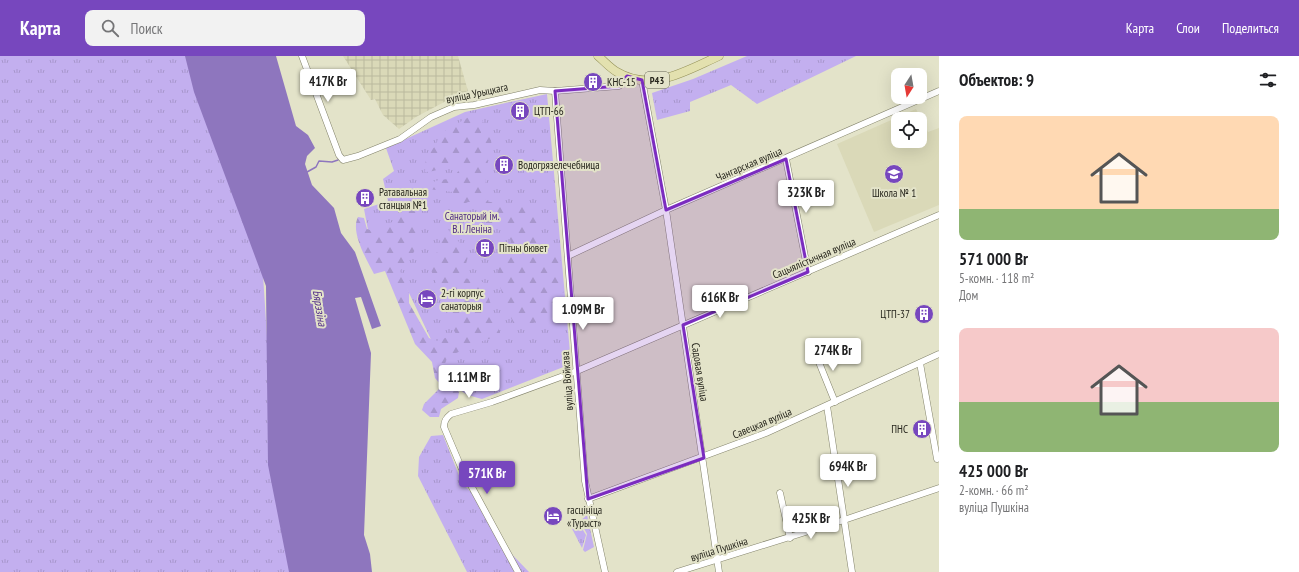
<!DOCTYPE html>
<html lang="ru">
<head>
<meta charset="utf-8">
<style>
  :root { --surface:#fff; --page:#f2f2f2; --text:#202124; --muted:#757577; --accent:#7747be }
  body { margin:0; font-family:"PT Sans Narrow",sans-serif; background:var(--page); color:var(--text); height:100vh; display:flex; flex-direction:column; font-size:15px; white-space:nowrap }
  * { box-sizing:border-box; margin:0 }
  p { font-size:13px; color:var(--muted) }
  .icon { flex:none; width:22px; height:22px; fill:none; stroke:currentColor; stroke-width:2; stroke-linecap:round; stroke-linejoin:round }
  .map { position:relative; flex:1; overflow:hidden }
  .drawer { display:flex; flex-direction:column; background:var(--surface); width:360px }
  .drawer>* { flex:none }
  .needle { width:26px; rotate:191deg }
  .controls { position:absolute; left:891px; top:12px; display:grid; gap:8px }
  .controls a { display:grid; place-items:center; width:36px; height:36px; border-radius:8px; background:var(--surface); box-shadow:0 4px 16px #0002; font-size:20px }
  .price { position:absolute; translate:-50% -34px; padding:0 9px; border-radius:4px; background:#fff; color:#222; font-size:13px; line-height:26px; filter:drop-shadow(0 1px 2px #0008) }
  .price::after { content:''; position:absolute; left:50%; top:24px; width:12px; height:9px; margin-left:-6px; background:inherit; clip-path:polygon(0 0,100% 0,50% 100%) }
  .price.current { background:var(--accent); color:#fff }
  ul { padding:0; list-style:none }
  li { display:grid; align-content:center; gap:8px; height:212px; padding:0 20px }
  li span { display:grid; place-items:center; height:124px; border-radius:8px; color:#555 }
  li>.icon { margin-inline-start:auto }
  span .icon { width:72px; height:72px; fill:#fffc; stroke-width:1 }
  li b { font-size:17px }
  h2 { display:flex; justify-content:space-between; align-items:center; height:48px; padding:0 20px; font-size:17px }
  header { display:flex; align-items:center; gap:24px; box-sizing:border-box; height:56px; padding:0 20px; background:var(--accent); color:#fff }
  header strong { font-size:19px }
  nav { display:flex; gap:22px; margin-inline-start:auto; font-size:14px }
  .search { width:280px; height:36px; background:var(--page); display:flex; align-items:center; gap:10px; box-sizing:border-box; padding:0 14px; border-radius:8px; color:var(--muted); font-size:15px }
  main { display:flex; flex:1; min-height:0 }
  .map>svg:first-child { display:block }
  .built { fill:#dad9b8; fill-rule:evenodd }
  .industrial { fill:url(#industrial-grid) }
  .grass { fill:url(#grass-tufts) }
  .forest { fill:url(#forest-firs) }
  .water { fill:#8e76be }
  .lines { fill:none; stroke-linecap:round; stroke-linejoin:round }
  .stream { stroke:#8e76be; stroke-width:1.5 }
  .minor-casing { stroke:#82826a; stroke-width:7 }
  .major-casing { stroke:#959259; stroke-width:9 }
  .minor { stroke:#fff; stroke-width:6 }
  .major { stroke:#e3e1af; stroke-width:8 }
  .marked { fill:#7b2cbf; fill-opacity:0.2; stroke:#7b2cbf; stroke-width:3; stroke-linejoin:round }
  .labels { text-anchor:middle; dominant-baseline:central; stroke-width:4; stroke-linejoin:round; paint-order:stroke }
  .shield { fill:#e3e3c9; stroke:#5f5e50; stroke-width:1 }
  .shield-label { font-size:10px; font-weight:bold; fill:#26251c }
  .poi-label { font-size:11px; fill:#26251c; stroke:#e3e3c9; text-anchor:start }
  .street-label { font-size:11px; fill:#26251c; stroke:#e3e3c9 }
  .park-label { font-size:11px; fill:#4f2b82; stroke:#e3e3c9 }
  .water-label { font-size:12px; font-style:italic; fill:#553289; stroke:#e3e3c9 }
</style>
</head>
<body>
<header>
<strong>Карта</strong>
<div class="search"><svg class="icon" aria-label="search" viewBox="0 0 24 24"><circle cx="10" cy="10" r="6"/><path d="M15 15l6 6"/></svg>Поиск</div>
<nav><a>Карта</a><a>Слои</a><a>Поделиться</a></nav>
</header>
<main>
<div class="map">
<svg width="939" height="516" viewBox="0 0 939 516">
  <defs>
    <pattern id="industrial-grid" width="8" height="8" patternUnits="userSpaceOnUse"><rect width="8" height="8" fill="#dad9b8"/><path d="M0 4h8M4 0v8" fill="none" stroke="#bbba9e"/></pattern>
    <pattern id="grass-tufts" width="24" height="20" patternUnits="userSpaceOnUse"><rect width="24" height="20" fill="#c3afef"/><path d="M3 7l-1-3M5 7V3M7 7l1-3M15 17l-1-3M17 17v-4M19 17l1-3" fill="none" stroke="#a796cc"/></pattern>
    <pattern id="forest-firs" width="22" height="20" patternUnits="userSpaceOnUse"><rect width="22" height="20" fill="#c3afef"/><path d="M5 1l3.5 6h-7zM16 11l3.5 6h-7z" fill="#a796cc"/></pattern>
  </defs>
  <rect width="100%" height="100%" fill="#e3e3c9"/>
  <!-- built -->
  <path class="built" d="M916 53 928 76 939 72V149L874 176 837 88ZM898 63H920V85H898Z"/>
  <!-- industrial -->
  <path class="industrial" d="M343 0H458L468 35 466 39 448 44 416 61 399 73 383 59 375 43 371 44Z"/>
  <!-- grass -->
  <g class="grass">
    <path d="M0 0H190L263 219 277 436 291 516H0Z"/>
    <path d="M747 0H856L757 48 731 29 690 46V55L657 64 652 37 693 23Z"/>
    <path d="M547 38 571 308 482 343C461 338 456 333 446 315L392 201 368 174 364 153 388 145 383 123 394 115 386 92 465 56Z"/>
    <path d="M443 379 462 427 477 442 505 491 529 516H467L418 420 419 401 431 380Z"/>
    <path d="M587 459 594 491 585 496 583 494 587 478 580 465Z"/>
    <path d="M578 466 586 479 582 492 569 467Z"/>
  </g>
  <!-- forest -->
  <g class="forest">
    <path d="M469 61 481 63 483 65 481 70V79L484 77 489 79C495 90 488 96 487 106 486 119 485 132 486 145L517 152 530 149 538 151C541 161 545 173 537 181L539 189 548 200 556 198 560 202C561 218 569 246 556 259L515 273C509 255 499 235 498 217 498 200 518 197 508 178 506 173 505 172 500 170L492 174 487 171 477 146H468L460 150 456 147 453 136 428 133V130C438 119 450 129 459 114L456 110C445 110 436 116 425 116L426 100 436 89 438 83 446 74Z"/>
    <path d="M410 145C420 154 422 182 415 194 411 202 404 207 400 215L409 236V247L429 282 437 285 456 278C451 269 444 259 450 248H456V242L451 234 440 237 431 214V208L440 190 439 171 442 167 469 197 462 222 479 224 484 227 500 277 498 279C490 283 482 285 474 288 464 293 458 297 448 300L444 310 450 325 459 336 458 342 441 353 439 361H430L422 354 424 348 440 332 441 329 435 322 432 306 415 288 385 215 374 218C367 204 350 176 358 161L364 162 367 173 370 174C389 169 399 166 407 146Z"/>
  </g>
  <!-- water -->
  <path class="water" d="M185 0H276L296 70 308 79 315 92 307 100 305 108 312 129 334 152 341 177 355 196 381 270 372 273 361 241 355 242 371 297 364 479 370 498 372 516H289L268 409 266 230 194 36Z"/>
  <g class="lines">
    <!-- stream -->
    <path class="stream" d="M307 116 316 111 319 105 332 106 338 104"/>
    <!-- minor casing -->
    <g class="minor-casing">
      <g id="minor">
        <path d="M302 0 339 99 343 104 358 100 400 83 431 61 454 51 474 49 540 34 555 35 619 30 624 26 627 20"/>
        <path d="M642 24 666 154 719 516"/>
        <path d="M555 35 585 425 605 516"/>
        <path d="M786 103 808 216"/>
        <path d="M568 200 666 154 939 35"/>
        <path d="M814 294 835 346"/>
        <path d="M920 307 937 403"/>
        <path d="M827 350 852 516"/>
        <path d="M780 437 790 482"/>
        <path d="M588 443 766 377 939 298"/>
        <path d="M518 516 461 411 444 371C444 365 446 362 451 358L492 346 577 315 939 159"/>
        <path d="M677 516 844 464 939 432"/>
      </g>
    </g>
    <!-- major casing -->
    <g class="major-casing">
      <path id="major" d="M598 0C604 5 610 12 617 16 652 37 687 14 719 0"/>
    </g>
    <!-- minor -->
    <use href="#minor" class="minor"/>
    <!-- major -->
    <use href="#major" class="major"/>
  </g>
  <!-- marked area -->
  <path class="marked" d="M627 20 642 24 666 154 786 103 808 216 683 269 704 402 588 443 555 35 619 30Z"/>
  <!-- icons -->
  <defs>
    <g id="building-disc" transform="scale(1)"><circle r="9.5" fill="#7747be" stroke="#e3e3c9"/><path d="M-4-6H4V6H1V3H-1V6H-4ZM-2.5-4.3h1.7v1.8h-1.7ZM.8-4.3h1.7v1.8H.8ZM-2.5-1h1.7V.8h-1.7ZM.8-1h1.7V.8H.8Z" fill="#fff"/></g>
    <g id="school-disc" transform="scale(1)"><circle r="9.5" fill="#7747be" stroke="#e3e3c9"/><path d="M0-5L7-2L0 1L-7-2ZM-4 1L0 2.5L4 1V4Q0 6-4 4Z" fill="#fff"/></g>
    <g id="hotel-disc" transform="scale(1)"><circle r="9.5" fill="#7747be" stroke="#e3e3c9"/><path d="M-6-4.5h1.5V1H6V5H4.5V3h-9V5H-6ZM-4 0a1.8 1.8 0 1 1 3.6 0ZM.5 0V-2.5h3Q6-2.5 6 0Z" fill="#fff"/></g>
  </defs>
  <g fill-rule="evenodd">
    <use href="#building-disc" x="593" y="26"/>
    <use href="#building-disc" x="520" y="55"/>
    <use href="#building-disc" x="504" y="109"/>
    <use href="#school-disc" x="894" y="118"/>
    <use href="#building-disc" x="365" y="142"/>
    <use href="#building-disc" x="485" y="192"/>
    <use href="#hotel-disc" x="427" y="243"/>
    <use href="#building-disc" x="924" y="258"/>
    <use href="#building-disc" x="922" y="373"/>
    <use href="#hotel-disc" x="553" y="460"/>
  </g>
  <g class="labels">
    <!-- shield labels -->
    <rect class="shield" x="645" y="16" width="24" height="16" rx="3"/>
    <g class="shield-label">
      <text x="657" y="24">Р43</text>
    </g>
    <!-- poi labels -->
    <g class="poi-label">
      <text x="607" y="26">КНС-15</text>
      <text x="534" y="55">ЦТП-66</text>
      <text x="518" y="109">Водогрязелечебница</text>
      <text x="379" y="136">Ратавальная<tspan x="379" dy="13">станцыя №1</tspan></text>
      <text x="894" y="137" text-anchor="middle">Школа № 1</text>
      <text x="499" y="192">Пітны бювет</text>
      <text x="441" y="237">2-гі корпус<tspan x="441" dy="13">санаторыя</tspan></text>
      <text x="910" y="258" text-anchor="end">ЦТП-37</text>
      <text x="908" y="373" text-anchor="end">ПНС</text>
      <text x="567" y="454">гасцініца<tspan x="567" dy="13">«Турыст»</tspan></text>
    </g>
    <!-- street labels -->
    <g class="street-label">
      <text transform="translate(477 37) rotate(-12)">вуліца Урыцкага</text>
      <text transform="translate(749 108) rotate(-23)">Чангарская вуліца</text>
      <text transform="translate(814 202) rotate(-23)">Сацыялістычная вуліца</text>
      <text transform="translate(700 316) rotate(81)">Садовая вуліца</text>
      <text transform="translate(567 325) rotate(-94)">вуліца Войкава</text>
      <text transform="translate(762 367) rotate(-23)">Савецкая вуліца</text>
      <text transform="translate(719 493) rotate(-17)">вуліца Пушкіна</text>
    </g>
    <!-- park labels -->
    <g class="park-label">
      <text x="472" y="160">Санаторый ім.<tspan x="472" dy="13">В.І. Леніна</tspan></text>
    </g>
    <!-- water labels -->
    <g class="water-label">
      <text transform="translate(320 252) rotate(81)">Бярэзіна</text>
    </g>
  </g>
</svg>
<div class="controls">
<a><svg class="needle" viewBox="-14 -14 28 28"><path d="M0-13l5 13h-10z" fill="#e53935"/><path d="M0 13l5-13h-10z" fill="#757577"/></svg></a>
<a><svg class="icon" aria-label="locate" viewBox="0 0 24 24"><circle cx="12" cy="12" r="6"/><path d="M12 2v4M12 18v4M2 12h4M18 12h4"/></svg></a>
</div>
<b class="price" style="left:328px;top:47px">417K Br</b>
<b class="price" style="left:806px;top:158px">323K Br</b>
<b class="price" style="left:720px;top:263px">616K Br</b>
<b class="price" style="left:583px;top:275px">1.09M Br</b>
<b class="price" style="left:833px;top:316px">274K Br</b>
<b class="price" style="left:469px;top:343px">1.11M Br</b>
<b class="price" style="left:848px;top:432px">694K Br</b>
<b class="price current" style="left:487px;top:439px">571K Br</b>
<b class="price" style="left:811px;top:484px">425K Br</b>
</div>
<section class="drawer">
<h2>Объектов: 9<svg class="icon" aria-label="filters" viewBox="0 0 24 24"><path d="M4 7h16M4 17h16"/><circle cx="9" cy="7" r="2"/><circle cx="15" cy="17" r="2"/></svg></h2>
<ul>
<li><span style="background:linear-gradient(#ffd9b3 75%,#8fb573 0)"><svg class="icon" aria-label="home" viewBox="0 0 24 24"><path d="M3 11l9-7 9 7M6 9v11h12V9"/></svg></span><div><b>571 000 Br</b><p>5-комн. · 118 m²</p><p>Дом</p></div></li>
<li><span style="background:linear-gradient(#f6c9c9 60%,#8fb573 0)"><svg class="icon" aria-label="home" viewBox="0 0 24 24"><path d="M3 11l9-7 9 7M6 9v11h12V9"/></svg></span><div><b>425 000 Br</b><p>2-комн. · 66 m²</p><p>вуліца Пушкіна</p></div></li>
</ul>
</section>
</main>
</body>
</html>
